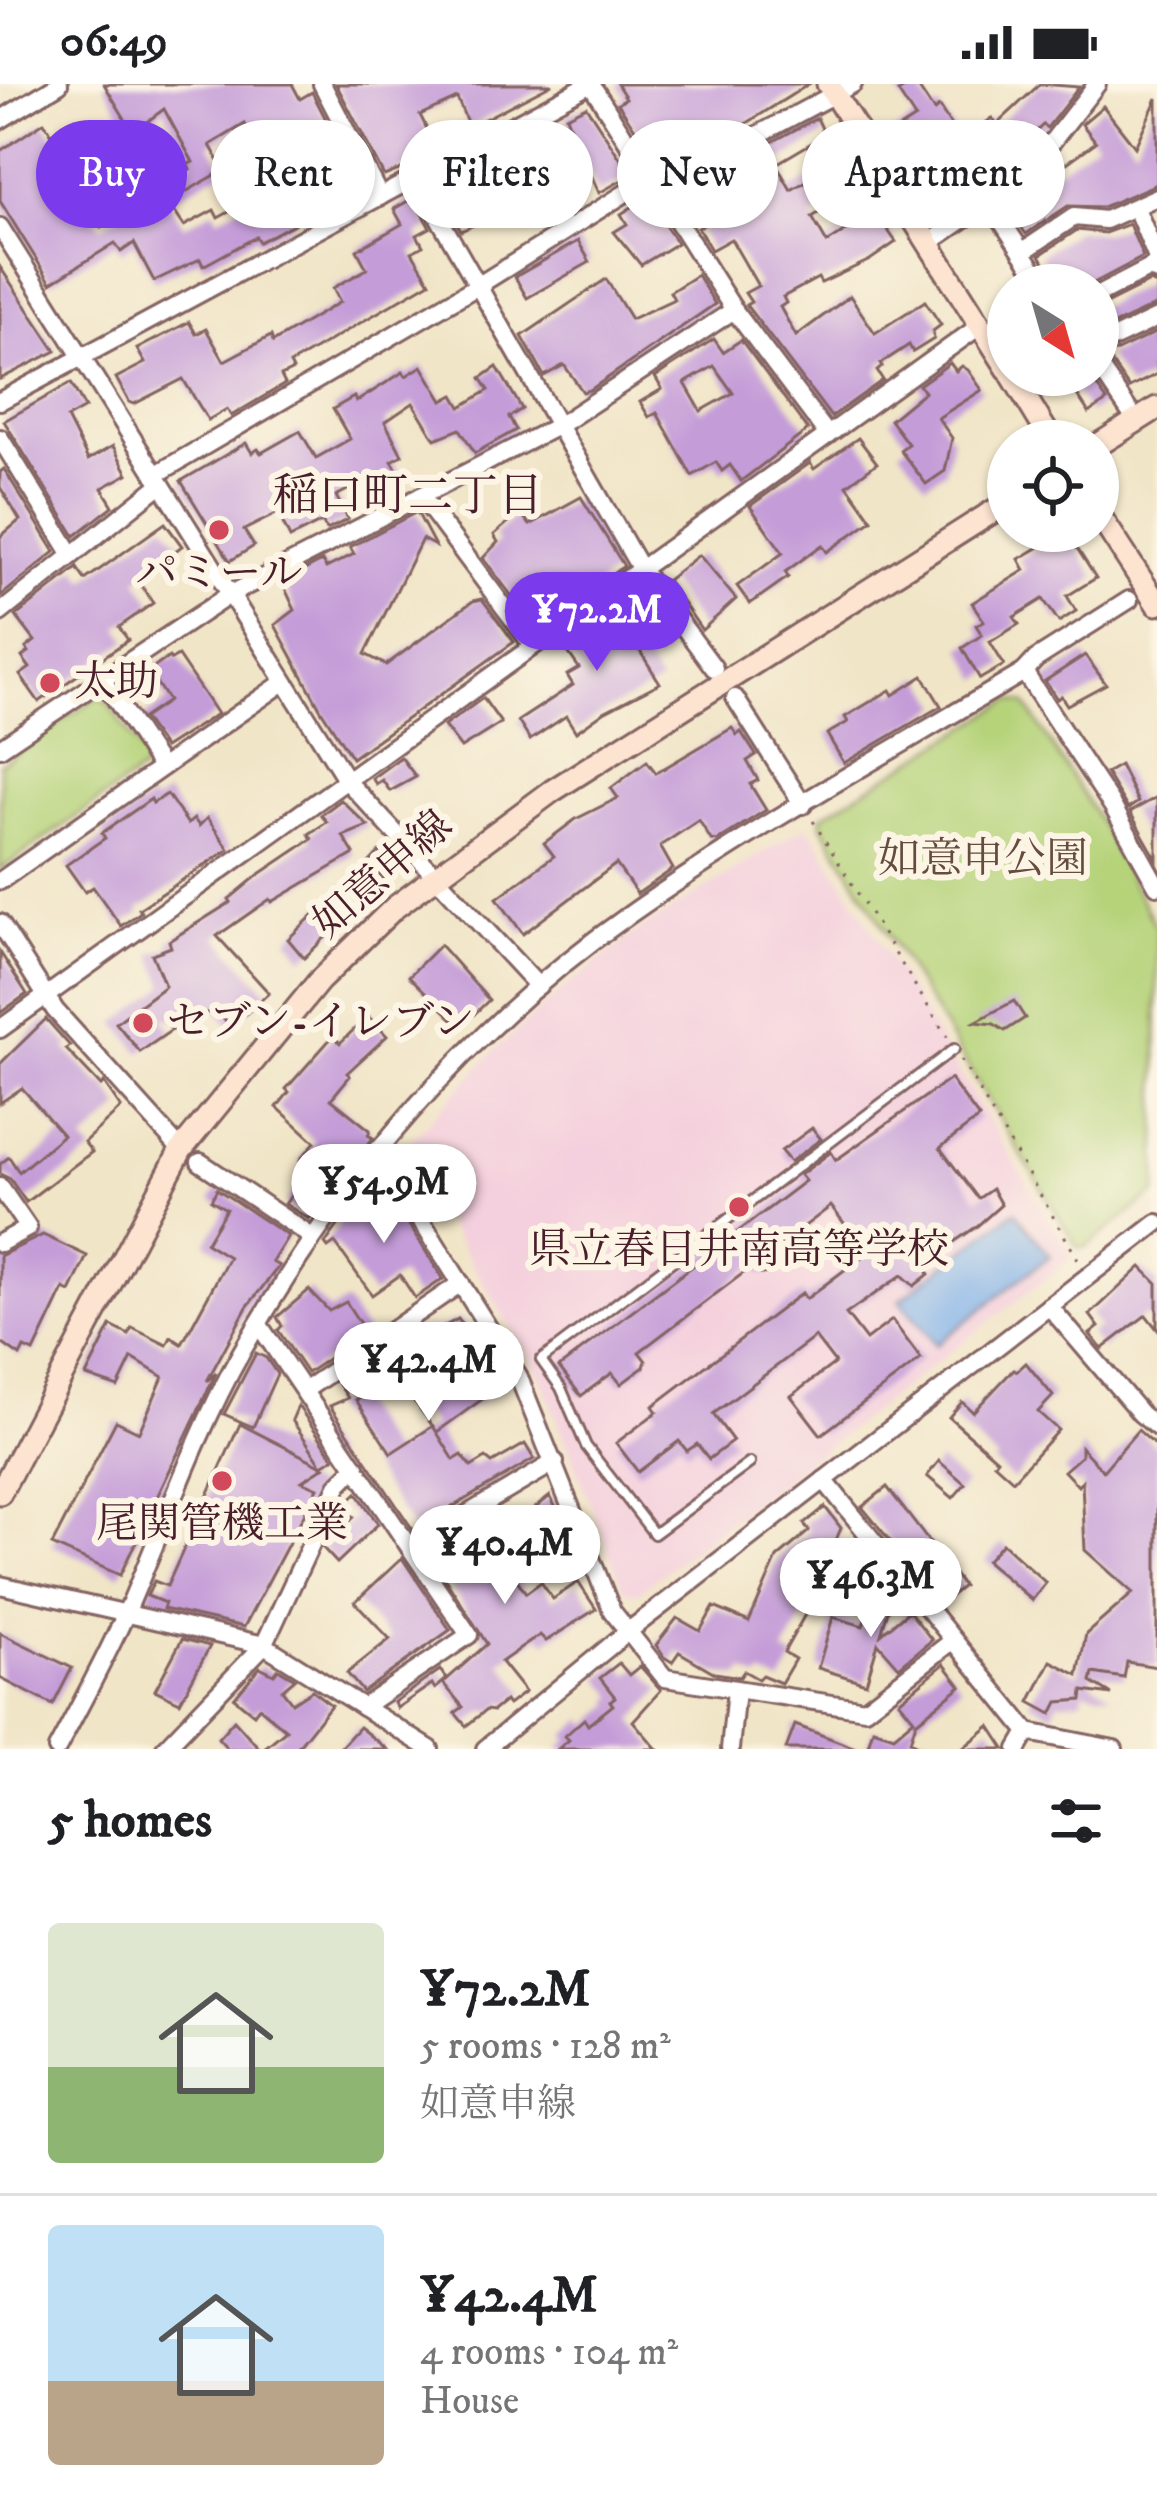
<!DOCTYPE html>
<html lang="en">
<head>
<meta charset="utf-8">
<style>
  :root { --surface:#fff; --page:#f2f2f2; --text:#202124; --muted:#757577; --line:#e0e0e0; --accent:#7c3aed }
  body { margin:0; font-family:"IM FELL DW Pica","Noto Serif JP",serif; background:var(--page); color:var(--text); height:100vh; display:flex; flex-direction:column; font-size:45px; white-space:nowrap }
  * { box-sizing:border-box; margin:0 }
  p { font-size:39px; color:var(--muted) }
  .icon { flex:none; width:66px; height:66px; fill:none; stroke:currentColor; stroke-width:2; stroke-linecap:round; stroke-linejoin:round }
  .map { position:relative; height:1665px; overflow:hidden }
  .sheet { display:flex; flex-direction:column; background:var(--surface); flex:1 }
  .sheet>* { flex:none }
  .guide { position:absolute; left:36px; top:36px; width:1086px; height:108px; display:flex; gap:24px }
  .needle { width:78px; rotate:143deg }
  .fabs { position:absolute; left:987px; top:180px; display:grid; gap:24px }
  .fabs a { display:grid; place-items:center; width:132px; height:132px; border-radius:50%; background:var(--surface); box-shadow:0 3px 9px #0004; font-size:60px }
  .price { position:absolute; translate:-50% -102px; padding:0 27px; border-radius:42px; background:#fff; color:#222; font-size:39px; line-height:78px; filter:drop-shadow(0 3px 6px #0008) }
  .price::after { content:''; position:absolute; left:50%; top:72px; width:36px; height:27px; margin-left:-18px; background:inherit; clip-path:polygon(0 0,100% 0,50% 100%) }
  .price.active { background:var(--accent); color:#fff }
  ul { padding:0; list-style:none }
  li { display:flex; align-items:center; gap:36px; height:300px; padding:0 48px }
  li+li { border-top:3px solid var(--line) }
  li span { display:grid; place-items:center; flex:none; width:336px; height:240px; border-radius:12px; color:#555 }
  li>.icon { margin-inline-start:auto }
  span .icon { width:144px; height:144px; fill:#fffc; stroke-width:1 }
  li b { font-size:51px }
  h2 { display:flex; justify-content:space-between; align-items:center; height:144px; padding:0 48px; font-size:51px }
  .pill { padding:0 42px; border-radius:54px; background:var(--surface); box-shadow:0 3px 9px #0004; font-size:42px; line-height:108px }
  .pill.active { background:var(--accent); color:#fff }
  .status { display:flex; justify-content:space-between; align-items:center; height:84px; padding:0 60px; background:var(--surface); direction:ltr }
  .status svg { height:33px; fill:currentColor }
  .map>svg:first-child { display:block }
  .built { fill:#f4cfdd }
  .green { fill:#b6d37a; stroke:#807952; stroke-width:3 }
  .water { fill:#7dafe9; stroke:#64678a; stroke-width:3 }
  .building { fill:#c49cd8; fill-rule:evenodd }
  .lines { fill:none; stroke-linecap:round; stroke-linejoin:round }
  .lane-casing { stroke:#846462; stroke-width:14 }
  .street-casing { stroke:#846462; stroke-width:22 }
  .secondary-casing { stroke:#846462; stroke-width:27 }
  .path { stroke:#846462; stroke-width:3; stroke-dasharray:3 9; stroke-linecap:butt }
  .lane { stroke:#fff; stroke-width:8 }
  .street { stroke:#fff; stroke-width:16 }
  .secondary { stroke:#fde4d1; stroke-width:21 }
  .poi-dot { fill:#d1495b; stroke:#fcf5e5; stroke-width:4.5 }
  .labels { text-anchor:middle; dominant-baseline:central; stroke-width:12; stroke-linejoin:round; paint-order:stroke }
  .poi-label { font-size:42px; fill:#4a1f2b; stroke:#fcf5e5 }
  .park-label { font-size:42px; fill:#654c3f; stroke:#fcf5e5 }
  .street-label { font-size:42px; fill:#4a1f2b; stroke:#fcf5e5 }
  .neighbourhood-label { font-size:45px; fill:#4a1f2b; stroke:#fcf5e5 }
</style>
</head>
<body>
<div class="status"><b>06:49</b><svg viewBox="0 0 49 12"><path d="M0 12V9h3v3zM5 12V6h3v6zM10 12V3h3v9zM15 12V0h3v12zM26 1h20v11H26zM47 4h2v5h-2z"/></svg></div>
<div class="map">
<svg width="1157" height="1665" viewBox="0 0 1157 1665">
  <rect width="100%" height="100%" fill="#fcf5e5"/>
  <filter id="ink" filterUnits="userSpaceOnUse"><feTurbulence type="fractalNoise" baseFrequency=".00833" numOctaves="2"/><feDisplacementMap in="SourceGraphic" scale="24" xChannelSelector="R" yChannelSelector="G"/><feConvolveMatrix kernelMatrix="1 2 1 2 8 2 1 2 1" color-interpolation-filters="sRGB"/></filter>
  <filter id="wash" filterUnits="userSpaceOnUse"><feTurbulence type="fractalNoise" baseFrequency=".004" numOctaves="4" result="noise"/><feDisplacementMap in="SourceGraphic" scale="48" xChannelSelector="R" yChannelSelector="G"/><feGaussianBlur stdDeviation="2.7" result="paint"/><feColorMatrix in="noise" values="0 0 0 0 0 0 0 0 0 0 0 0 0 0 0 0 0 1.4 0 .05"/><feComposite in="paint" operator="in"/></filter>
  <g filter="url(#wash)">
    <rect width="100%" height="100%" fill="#f1e5c7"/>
    <!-- built -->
    <path class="built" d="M803 744 811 746 1070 1169 1068 1177 637 1509 624 1506 540 1292 409 1077V1059L497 964 568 901 636 848Z"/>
    <!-- green -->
    <g class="green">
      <path d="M97 613 105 615 147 676 146 684 0 786V680Z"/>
      <path d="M1011 616 1025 619 1095 730 1157 844V1108L1086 1163H1077L822 741V732Z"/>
    </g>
    <!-- water -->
    <path class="water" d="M1015 1127 1050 1172 936 1261 900 1216Z"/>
    <g id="blocks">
      <!-- building -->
      <g class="building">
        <path d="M104 0H292L300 15 312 8 358 98 339 113 332 115 320 106 290 122 294 140 259 158 256 153 203 182 200 175 154 197 134 159 121 168 115 159 51 199 0 117V67L44 38 60 64 69 58 95 99 80 110 101 143 133 122 109 87 119 80 105 61 127 46 166 100 190 85 187 81 193 78 164 25 133 48ZM245 40 259 69 233 83 251 116 218 134 214 126 184 142 168 118 224 86 210 61Z"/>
        <path d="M336 0H552L469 43 457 14 420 31 436 63 407 79 409 82 384 92Z"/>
        <path d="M617 0H809L714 60 663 80 643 44 637 48 618 19 626 14Z"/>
        <path d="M910 0H916L934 27 939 23 955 48 932 63 929 60 922 65 916 56 897 67 887 52 915 34 898 8Z"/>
        <path d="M1040 0 1079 3 1047 44 1043 41 1014 68 1022 76 1014 86 951 122 949 118 935 126 922 105 974 74 963 56 992 34 997 40Z"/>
        <path d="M1157 14V100L1103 123 1068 122 1026 150 1007 122 1031 105 1047 86 1053 89 1096 58 1082 40 1084 38 1103 22 1135 63Z"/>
        <path d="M586 22 631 91 599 109 585 77 530 102 532 106 504 119 507 125 461 147 440 110 450 103 456 114 523 80 520 75 573 51 566 32Z"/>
        <path d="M817 34 825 51 776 80 791 106 840 78 857 105 849 110 864 136 876 129 896 158 870 176 821 199 818 194 783 213 786 219 780 223 796 252 850 212 875 249 925 217 941 241 933 247 934 255 913 268 909 261 880 280 882 283 877 287 883 296 831 333 746 221 751 218 745 209 758 202 731 155 711 166 698 144 732 125 712 90ZM837 118 852 143 827 159 812 133Z"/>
        <path d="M413 114 430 144 417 151 423 162 412 168 430 198 290 280 293 286 281 292 285 300 231 332 227 325 208 336 183 295 134 320 129 318 116 294 145 279 137 265 189 238 196 250 206 245 224 277 271 252 273 258 340 218 333 204 367 185 357 166 402 140 394 125Z"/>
        <path d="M646 114 677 159 641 181 614 148 627 140 621 130Z"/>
        <path d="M1129 140 1143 173 1090 201H1057L1040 171 1077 146 1105 149Z"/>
        <path d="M578 157 590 178 527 214 515 193Z"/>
        <path d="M0 183 56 267 0 295Z"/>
        <path d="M697 191 715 220 590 306 583 308 564 281 544 292 522 252 606 195 631 235 674 215 670 208Z"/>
        <path d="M1150 198 1157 201V221L1098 248V224Z"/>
        <path d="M1157 248V290L1129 304 1107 272Z"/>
        <path d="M714 255 723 268 741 256 808 346 741 397 730 381 722 387 716 378 692 392 657 329 649 333 640 318 662 305 655 293ZM714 282 733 309 701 327 685 299Z"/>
        <path d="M950 279 956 287 962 282 968 286 982 306 938 334 952 354 945 387 926 400 900 366 908 360 890 336 924 308 919 301Z"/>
        <path d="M422 282 443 317 454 311 461 323 489 306 481 294 497 283 522 325 509 333 516 346 475 369 460 345 435 355 413 319 385 338 402 371 392 377 403 396 374 412 365 397 336 412 348 435 327 446 322 438 290 454 278 429 244 446 254 462 230 477 181 397 246 359 252 369 258 365 261 369 300 347 316 374 350 355 333 325 354 313 356 318 403 288 406 292Z"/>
        <path d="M1064 291H1089L1107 317 1089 329Z"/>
        <path d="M71 299 85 324 67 334 88 376 113 362 128 390 102 404 113 422 75 452 4 337Z"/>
        <path d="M858 354 877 379 847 401 872 436 827 468 822 461 785 488 788 493 750 520 737 502 783 469 750 422 810 379 814 385Z"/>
        <path d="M4 385 55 468 1 512 0 453 20 436 0 403V388Z"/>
        <path d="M581 413 624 482 535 543 483 474 498 458 494 451 520 428 530 441Z"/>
        <path d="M417 428 435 462 422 455 365 570 386 581 473 517 482 515 514 558 352 674 321 626 275 541 295 526 282 498 322 477 326 484 354 470 350 463Z"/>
        <path d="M165 439 182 462 137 495 153 519 119 543 128 556 39 618 20 591 30 584 22 573 29 568 26 564 35 557 16 532 77 484 85 496Z"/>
        <path d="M1066 447 1096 494 1067 512 1076 527 1059 538 1043 515 1014 533 1019 540 990 558 1004 581 980 595 962 564 982 551 976 541 984 537 972 519 1025 486 1019 475Z"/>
        <path d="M699 471 736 515 702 546 667 496Z"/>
        <path d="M636 524 649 544 633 556 660 599 604 628 576 648 566 632 530 656 518 637 573 601 567 591 579 584 561 558 599 531 605 539 611 535 614 540Z"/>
        <path d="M1085 571 1106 600 1067 621 1061 612 1057 615 1045 597Z"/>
        <path d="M178 572 217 630 164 664 143 634 168 617 149 587 169 573 171 576Z"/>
        <path d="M923 592 941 622 844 679 827 650 848 638 845 633 890 606 893 611Z"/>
        <path d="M483 614 501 639 461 664 444 642Z"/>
        <path d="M732 644 737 651 741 648 756 671 747 677 758 696 750 700 766 726 717 757 711 756 699 736 660 762 673 785 637 810 616 780 523 850 497 814 554 772 544 759 576 735 618 714 611 704 647 677 656 689Z"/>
        <path d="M401 673 416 693 390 707 382 696 376 700 372 694Z"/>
        <path d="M1120 681 1138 718 1128 725 1106 689Z"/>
        <path d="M167 710 188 740 194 735 199 742 207 734 229 765 139 825 141 828 121 842 93 803 85 808 66 781 105 754 102 749 151 715 153 719Z"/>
        <path d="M1157 713V776L1130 728Z"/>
        <path d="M341 716 368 742 343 752 354 770 272 818 270 815 217 852 269 909 231 943 216 925 197 933 163 935 172 946 140 968 116 939 165 902 152 870 171 863 169 857 231 818 229 815 257 792 312 755 309 750 327 738 321 731Z"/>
        <path d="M379 768 399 785 387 798 367 781Z"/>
        <path d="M328 817 347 839 336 849 333 846 304 874 288 855Z"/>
        <path d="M440 861 489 916 461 943 409 892Z"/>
        <path d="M0 868 27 910 0 929Z"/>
        <path d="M1014 917 1025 934 1005 947 994 940 975 938Z"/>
        <path d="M368 932 387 952 347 989 350 992 331 1015 370 1046 368 1051 373 1054 309 1135 285 1120 310 1086 300 1076 315 1058 277 1023 289 1008 286 1005 333 952 340 959Z"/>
        <path d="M46 935 70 962 66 965 101 1002 104 999 121 1024 84 1058 92 1068 26 1118 10 1095 0 1090V1080L9 1073 19 1088 63 1051 22 1004 0 1019V980Z"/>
        <path d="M950 995 979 1034 940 1064 976 1112 979 1114 992 1105 1001 1121 976 1143 954 1158 952 1155 923 1176 929 1190 914 1202 902 1191 846 1230 866 1256 892 1236 921 1275 821 1351 791 1312 835 1279 815 1253 713 1330 733 1357 709 1375 697 1360 687 1367 679 1357 638 1388 616 1359 657 1328 653 1322 802 1209 806 1215 867 1169 831 1122 781 1160 789 1172 767 1189 761 1190 754 1181 639 1268 646 1277 644 1283 621 1300 612 1289 581 1312 559 1283 805 1097 800 1091 831 1068 836 1076Z"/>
        <path d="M812 1044 821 1055 790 1078 781 1067Z"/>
        <path d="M386 1104 443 1195 415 1214 400 1191 372 1211 335 1159 328 1164 325 1160 349 1126Z"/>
        <path d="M217 1105 288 1152 272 1178 279 1182 247 1223 207 1297 216 1289 120 1491 52 1461 116 1337 139 1348 163 1293 132 1274 118 1303 86 1292 111 1242 129 1251 132 1244 167 1261 171 1253 182 1260 229 1173 206 1159 226 1125 211 1116Z"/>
        <path d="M43 1151 87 1172 70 1208 64 1205 34 1268 24 1264 20 1272 0 1258V1172Z"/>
        <path d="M1141 1183 1157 1199V1245L1146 1231 1102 1265 1090 1250 1099 1243 1090 1231Z"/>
        <path d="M309 1206 329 1227 346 1218 366 1249 307 1289 278 1246 282 1242 277 1233Z"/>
        <path d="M458 1235 506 1298 437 1348 412 1314 432 1300 410 1267 379 1289 384 1296 356 1316 391 1369 433 1342 454 1376 462 1371 471 1383 486 1374 492 1379 525 1360 534 1375 413 1446 330 1322 348 1314 338 1299 404 1253 407 1257 429 1244 432 1249Z"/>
        <path d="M256 1269 266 1274 277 1290 253 1343 224 1330Z"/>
        <path d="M1026 1279 1053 1312 1038 1328 1058 1346 1013 1396 994 1379 997 1375 949 1333 962 1318 973 1328 1014 1285 1017 1287Z"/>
        <path d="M298 1322 334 1374 322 1381 292 1336Z"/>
        <path d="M240 1340 324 1383 302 1397 318 1404 244 1543 163 1525 165 1519 147 1512 154 1497 167 1502Z"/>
        <path d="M1138 1346 1157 1363V1583L1127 1578 1124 1594 1093 1589 1091 1598 1112 1611 1083 1607 1082 1616 1058 1618 1052 1630 1030 1618 1051 1577 1078 1591 1086 1550 1133 1509 1085 1466 1082 1397 1078 1402 1064 1387 1081 1372V1363L1103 1387Z"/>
        <path d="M939 1377 965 1400 953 1414 927 1392Z"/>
        <path d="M887 1403 963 1502 942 1519 862 1423Z"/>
        <path d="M357 1409 378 1440 337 1479 323 1464 354 1433 343 1422Z"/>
        <path d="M550 1412 565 1443 509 1484 526 1509 541 1498 553 1515 578 1498 596 1525 546 1557 540 1551 501 1578 525 1608 508 1621 505 1617 493 1627 486 1626 466 1642 455 1629 463 1623 443 1599 487 1560 438 1483 447 1478 444 1473 496 1436 505 1448Z"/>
        <path d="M825 1423 841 1444 813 1511 799 1522 808 1525 784 1568 795 1575 781 1599 762 1591 758 1595 744 1587 740 1593 715 1589 679 1568 672 1578 664 1573 656 1561 677 1534 700 1547 714 1523 749 1538 777 1474 809 1447 804 1440Z"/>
        <path d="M1002 1459 1046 1499 1032 1516 986 1477Z"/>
        <path d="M402 1474 450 1546 363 1608 347 1589 390 1555 355 1518Z"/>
        <path d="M875 1504 893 1510 881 1550 909 1527 932 1556 899 1583 878 1559 866 1599 818 1584 833 1533 863 1542Z"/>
        <path d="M0 1549 72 1584 53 1621 0 1594Z"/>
        <path d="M182 1555 210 1562 180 1618 155 1606Z"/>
        <path d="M619 1579 629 1591 640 1582 661 1606 633 1637 657 1665H558L569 1656 565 1652 584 1635 588 1641 613 1621 610 1617 615 1613 600 1594Z"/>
        <path d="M944 1580 961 1602 916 1638 910 1657 925 1665H867L873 1645 894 1652 914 1635 899 1617Z"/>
        <path d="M260 1583 274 1590 278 1585 295 1595 282 1606 292 1619 312 1606 331 1621 296 1665H263L286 1646 259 1623 254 1630 234 1614Z"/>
        <path d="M440 1586 447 1595 435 1605 432 1600 397 1624 394 1618Z"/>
        <path d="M234 1636 260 1665H228L218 1654Z"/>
        <path d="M795 1641 856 1664 855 1665H786Z"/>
        <path d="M990 1642 1005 1665H962Z"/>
        <path d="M359 1643 387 1665H339Z"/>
      </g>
    </g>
  </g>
  <g filter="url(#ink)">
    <use href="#blocks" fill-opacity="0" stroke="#846462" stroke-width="3"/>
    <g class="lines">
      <!-- lane casing -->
      <g class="lane-casing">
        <path id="lane" d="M750 1379 654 1450 586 1362 561 1304 541 1276 954 965"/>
      </g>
      <!-- street casing -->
      <g class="street-casing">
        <g id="street">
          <path d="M322 0 380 113"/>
          <path d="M591 0 734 226 828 351"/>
          <path d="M0 36 59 0"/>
          <path d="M416 94 640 484 714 584"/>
          <path d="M655 106 853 0"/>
          <path d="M989 118 1044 201"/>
          <path d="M1136 124 1156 172 1157 188"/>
          <path d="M0 143 348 698 538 902"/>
          <path d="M929 159 1023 95 1097 0"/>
          <path d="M1022 168 1074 133 1105 136 1157 113"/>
          <path d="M1098 211 1154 182"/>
          <path d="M1098 262 1157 234"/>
          <path d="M1098 281 1136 337"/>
          <path d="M0 317 589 0"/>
          <path d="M0 354 72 471"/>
          <path d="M155 391 479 201 648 95"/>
          <path d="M421 412 533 562"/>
          <path d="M0 529 161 400"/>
          <path d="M1024 588 1113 723 1157 802"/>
          <path d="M102 595 161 683"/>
          <path d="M735 614 803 721"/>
          <path d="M0 664 229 511 561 340 734 226"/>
          <path d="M0 797 284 598"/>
          <path d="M0 839 55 926 181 1066"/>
          <path d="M0 945 981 241"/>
          <path d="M377 1066 518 1291 612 1527 665 1594 865 1625 951 1558"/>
          <path d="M200 1078 312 1153"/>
          <path d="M0 1103 28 1144 0 1159"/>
          <path d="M1049 1222 1141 1330 1157 1343"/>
          <path d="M259 1241 469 1551 363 1623"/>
          <path d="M305 1306 461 1199"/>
          <path d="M824 1396 1028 1648 1114 1665"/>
          <path d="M410 1464 555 1378"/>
          <path d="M0 1501 264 1561 430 1665"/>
          <path d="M57 1665C81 1620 106 1574 127 1527 164 1442 195 1351 241 1269 338 1098 467 944 629 831 755 742 892 667 1024 588L1036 575 1129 516"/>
          <path d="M164 1665 264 1561 339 1400 356 1383"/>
          <path d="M485 1665 626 1549 1157 1139"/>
          <path d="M730 1665 736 1606"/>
          <path d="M1018 1665 1028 1648"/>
        </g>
      </g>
      <!-- secondary casing -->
      <g class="secondary-casing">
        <g id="secondary">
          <path d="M828 0 1008 285"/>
          <path d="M1012 291 1052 357"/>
          <path d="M1098 361 1157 324"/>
          <path d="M1098 429 1157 520"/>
          <path d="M0 1409 181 1066 319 897 394 824 552 707 1008 418"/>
        </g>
      </g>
      <!-- path -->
      <g class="path">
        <path d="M813 737 947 953"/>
        <path d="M961 976 1078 1175"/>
      </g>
      <!-- lane -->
      <use href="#lane" class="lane"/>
      <!-- street -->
      <use href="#street" class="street"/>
      <!-- secondary -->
      <use href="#secondary" class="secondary"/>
    </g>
  </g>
  <!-- markers -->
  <g class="poi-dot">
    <circle cx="219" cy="446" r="12"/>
    <circle cx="50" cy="599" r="12"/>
    <circle cx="143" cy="939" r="12"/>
    <circle cx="739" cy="1123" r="12"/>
    <circle cx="222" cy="1397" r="12"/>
  </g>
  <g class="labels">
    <!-- poi labels -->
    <g class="poi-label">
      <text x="219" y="490">パミール</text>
      <text x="74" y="599" text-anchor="start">太助</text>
      <text x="167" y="939" text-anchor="start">セブン-イレブン</text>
      <text x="739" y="1167">県立春日井南高等学校</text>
      <text x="222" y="1441">尾関管機工業</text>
    </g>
    <!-- park labels -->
    <g class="park-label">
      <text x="983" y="776">如意申公園</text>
    </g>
    <!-- street labels -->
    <g class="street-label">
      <text transform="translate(383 791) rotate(-41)">如意申線</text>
    </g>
    <!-- neighbourhood labels -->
    <g class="neighbourhood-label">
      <text x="408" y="413">稲口町二丁目</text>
    </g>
  </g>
</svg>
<div class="fabs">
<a><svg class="needle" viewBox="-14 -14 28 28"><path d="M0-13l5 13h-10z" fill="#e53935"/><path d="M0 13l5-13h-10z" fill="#757577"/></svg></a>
<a><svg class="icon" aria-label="locate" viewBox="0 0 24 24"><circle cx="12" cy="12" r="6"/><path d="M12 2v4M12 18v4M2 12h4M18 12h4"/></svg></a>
</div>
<b class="price active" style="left:597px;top:590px">¥72.2M</b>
<b class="price" style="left:384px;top:1162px">¥54.9M</b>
<b class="price" style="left:429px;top:1340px">¥42.4M</b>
<b class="price" style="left:505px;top:1523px">¥40.4M</b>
<b class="price" style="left:871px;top:1556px">¥46.3M</b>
<div class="guide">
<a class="pill active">Buy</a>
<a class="pill">Rent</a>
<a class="pill">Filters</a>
<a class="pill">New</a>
<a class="pill">Apartment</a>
</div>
</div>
<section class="sheet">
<h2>5 homes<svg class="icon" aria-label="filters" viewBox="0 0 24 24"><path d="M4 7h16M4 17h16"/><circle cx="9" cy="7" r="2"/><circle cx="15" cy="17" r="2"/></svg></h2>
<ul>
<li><span style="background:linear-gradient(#dfe7d0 60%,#8fb573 0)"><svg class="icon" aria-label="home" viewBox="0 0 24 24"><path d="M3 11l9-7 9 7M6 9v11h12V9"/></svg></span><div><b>¥72.2M</b><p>5 rooms · 128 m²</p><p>如意申線</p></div></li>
<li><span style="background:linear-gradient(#bfe0f5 65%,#b9a48a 0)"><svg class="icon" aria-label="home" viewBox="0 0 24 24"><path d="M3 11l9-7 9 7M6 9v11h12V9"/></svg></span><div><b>¥42.4M</b><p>4 rooms · 104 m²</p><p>House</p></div></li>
</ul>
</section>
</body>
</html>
